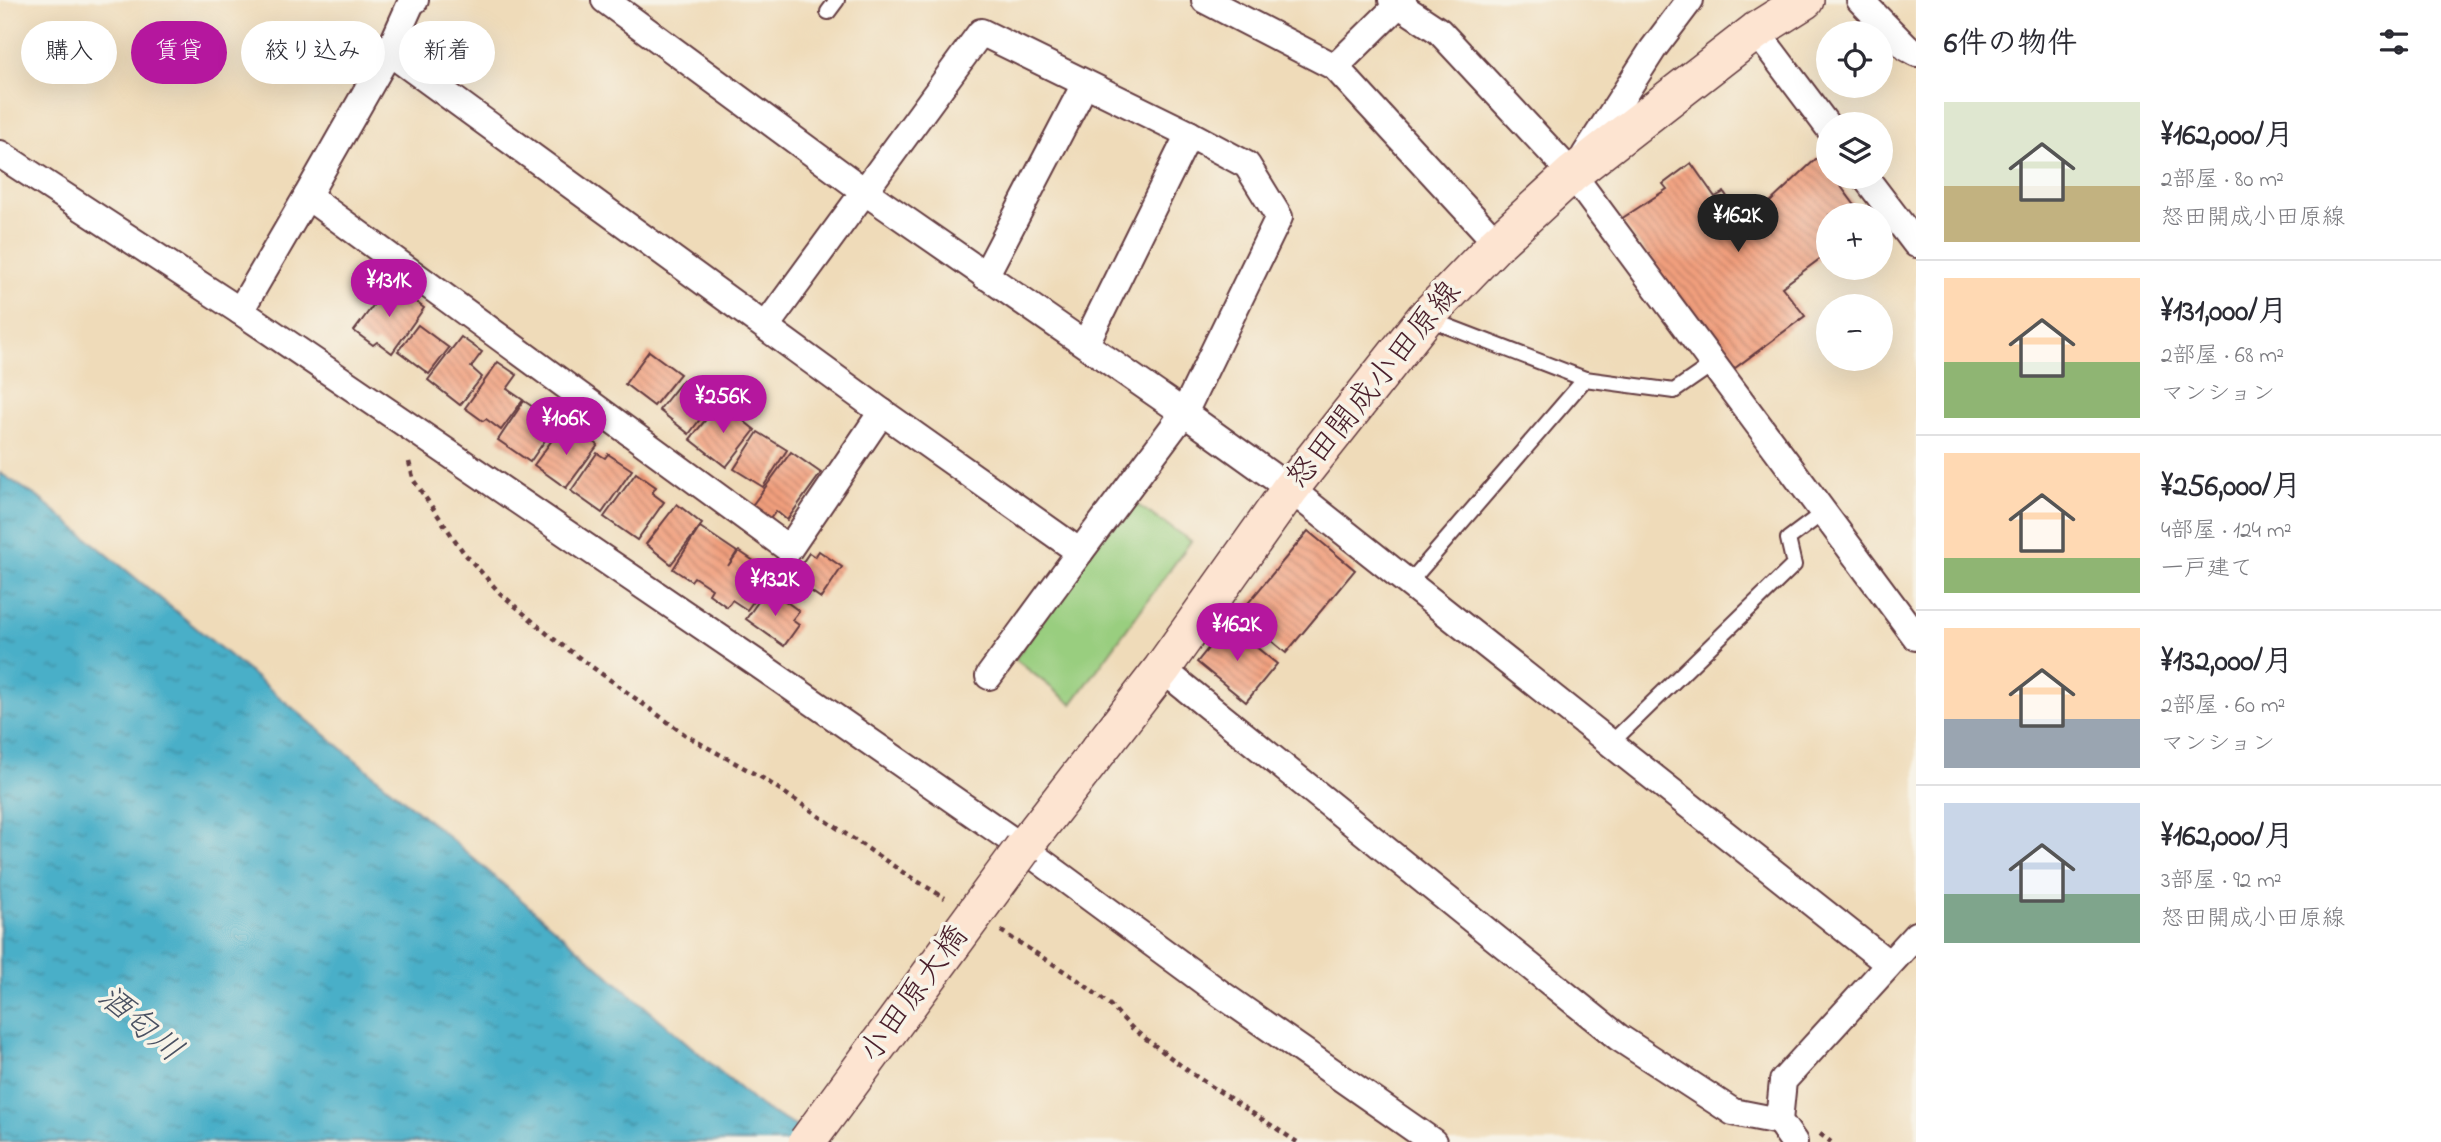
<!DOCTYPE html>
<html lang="ja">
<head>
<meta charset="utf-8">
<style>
  :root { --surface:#fff; --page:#f7f7f7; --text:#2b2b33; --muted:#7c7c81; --line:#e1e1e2; --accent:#b5179e }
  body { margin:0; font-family:"Indie Flower","Klee One",sans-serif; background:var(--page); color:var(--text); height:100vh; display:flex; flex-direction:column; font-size:26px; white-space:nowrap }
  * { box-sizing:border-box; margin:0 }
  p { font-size:23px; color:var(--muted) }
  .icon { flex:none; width:38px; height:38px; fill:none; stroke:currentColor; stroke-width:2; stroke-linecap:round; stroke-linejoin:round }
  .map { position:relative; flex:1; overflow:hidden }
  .details { display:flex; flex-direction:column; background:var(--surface); width:525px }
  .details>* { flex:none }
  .hud { position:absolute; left:21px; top:21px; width:665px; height:63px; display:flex; gap:14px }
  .tools { position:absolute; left:1816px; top:21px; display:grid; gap:14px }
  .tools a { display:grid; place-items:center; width:77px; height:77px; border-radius:50%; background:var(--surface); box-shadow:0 7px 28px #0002; font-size:35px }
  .price { position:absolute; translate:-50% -60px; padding:0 16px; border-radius:24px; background:var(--accent); color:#fff; font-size:23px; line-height:46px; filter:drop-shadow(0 2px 4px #0008) }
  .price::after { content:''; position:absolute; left:50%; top:42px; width:21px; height:16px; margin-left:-10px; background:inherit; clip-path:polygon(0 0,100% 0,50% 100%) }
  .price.active { background:#222; color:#fff }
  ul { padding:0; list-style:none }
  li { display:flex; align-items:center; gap:21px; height:175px; padding:0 28px }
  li+li { border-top:2px solid var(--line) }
  li span { display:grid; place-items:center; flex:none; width:196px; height:140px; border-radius:0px; color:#555 }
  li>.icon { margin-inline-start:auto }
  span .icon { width:84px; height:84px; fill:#fffc; stroke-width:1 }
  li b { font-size:30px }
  h2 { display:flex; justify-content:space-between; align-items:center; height:84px; padding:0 28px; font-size:30px }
  .tag { padding:0 24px; border-radius:32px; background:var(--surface); box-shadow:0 7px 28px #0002; font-size:24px; line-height:63px }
  .tag.active { background:var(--accent); color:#fff }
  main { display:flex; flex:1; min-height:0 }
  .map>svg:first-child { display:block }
  .green { fill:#99ce7f; stroke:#727655; stroke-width:2 }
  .water { fill:url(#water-ripples); stroke:#4a677a; stroke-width:2 }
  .building { fill:url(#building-back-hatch) }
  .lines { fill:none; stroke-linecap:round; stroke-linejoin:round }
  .lane-casing { stroke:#633b40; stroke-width:18 }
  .street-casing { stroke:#633b40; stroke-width:30 }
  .secondary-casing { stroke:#633b40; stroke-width:40 }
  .path { stroke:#633b40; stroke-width:4.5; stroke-dasharray:5 5; stroke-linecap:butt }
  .lane { stroke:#fff; stroke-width:14 }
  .street { stroke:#fff; stroke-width:26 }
  .secondary { stroke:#fde4d1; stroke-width:37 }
  .secondary-bridge-casing { stroke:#633b40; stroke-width:40; stroke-linecap:butt }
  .secondary-bridge { stroke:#fde4d1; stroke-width:37 }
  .labels { text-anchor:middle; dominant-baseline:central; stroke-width:7; stroke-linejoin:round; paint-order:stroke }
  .street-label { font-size:32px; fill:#4a1f2b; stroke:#f7f3e8 }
  .water-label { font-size:33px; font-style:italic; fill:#4a5162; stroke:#f7f3e8 }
</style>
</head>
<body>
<main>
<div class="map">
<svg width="1916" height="1142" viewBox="0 0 1916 1142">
  <defs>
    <pattern id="water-ripples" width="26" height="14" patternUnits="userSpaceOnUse" patternTransform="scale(1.75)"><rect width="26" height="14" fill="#49afc8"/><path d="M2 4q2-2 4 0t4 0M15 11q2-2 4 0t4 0" fill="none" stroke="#3f8ea3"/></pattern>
    <pattern id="building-back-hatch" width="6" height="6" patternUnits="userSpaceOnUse" patternTransform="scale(1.75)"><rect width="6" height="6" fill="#f19f7d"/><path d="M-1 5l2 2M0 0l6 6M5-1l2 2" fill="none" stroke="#c58167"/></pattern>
  </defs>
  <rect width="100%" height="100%" fill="#f7f3e8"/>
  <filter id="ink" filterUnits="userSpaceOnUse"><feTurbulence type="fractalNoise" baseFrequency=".0143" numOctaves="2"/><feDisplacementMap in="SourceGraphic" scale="14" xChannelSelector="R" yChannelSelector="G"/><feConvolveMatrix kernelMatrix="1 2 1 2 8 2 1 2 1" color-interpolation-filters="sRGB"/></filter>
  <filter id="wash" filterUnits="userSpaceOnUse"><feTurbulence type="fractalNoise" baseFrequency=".00686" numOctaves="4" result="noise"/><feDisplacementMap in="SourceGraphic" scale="28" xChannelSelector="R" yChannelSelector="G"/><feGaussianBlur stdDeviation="1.57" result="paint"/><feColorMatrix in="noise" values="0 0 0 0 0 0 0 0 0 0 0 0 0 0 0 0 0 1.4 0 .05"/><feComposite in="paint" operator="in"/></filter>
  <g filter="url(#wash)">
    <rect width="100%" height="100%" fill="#efdbb9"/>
    <!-- green -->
    <path class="green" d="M1127 498 1191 541 1072 704 1015 659Z"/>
    <!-- water -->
    <path class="water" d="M0 473 39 498 445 834 761 1107 824 1142H0Z"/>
    <g id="blocks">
      <!-- building -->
      <g class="building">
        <path d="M1819 156 1829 170V177H1834L1862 215H1829V252L1782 287 1805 316 1731 371 1621 219 1667 189 1663 184 1691 163 1715 197 1724 192 1734 208 1729 214 1738 228 1750 221Z"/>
        <path d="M390 283 424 308 392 353 377 342 373 345 354 331Z"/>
        <path d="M418 325 449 348 429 374 398 351Z"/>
        <path d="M461 337 482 352 471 367 482 377 460 405 428 380Z"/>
        <path d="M649 351 680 374 654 406 625 384Z"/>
        <path d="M498 362 517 375 507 389 523 400 501 430 486 419 483 421 465 408Z"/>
        <path d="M683 380 712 403 689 434 659 410Z"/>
        <path d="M524 401 557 423 530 462 498 440Z"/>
        <path d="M720 402 755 430 726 467 690 439Z"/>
        <path d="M579 431 598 445 566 488 534 465 558 432 572 442Z"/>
        <path d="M758 432 787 450 763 487 734 469Z"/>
        <path d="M791 452 821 473 787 520 776 511 770 519 751 507Z"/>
        <path d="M597 453 605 458 608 454 632 470 602 513 571 491Z"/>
        <path d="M636 473 656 487 652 493 664 502 637 540 604 517Z"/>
        <path d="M677 504 702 524 671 564 646 544Z"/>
        <path d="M700 527 737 552 728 566 739 551 773 574 747 610 732 600 727 607 709 594 712 589 694 577 691 581 673 569Z"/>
        <path d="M1308 531 1355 570 1286 653 1239 614Z"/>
        <path d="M819 551 842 567 821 598 792 578 809 553 815 557Z"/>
        <path d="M765 592 775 598 777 595 799 611 792 620 799 625 784 646 746 619Z"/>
        <path d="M1228 624 1277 664 1246 702 1197 662Z"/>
      </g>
    </g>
  </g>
  <g filter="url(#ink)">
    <use href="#blocks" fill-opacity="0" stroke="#633b40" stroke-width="2"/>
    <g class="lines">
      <!-- lane casing -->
      <g class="lane-casing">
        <g id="lane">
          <path d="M828 12 837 0"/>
          <path d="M1426 318 1585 379 1674 391 1713 364"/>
          <path d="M1409 583 1585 379"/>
          <path d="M1611 743 1794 565 1788 539 1824 512"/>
        </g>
      </g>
      <!-- street casing -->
      <g class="street-casing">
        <g id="street">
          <path d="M415 0 411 3 389 52 882 412 1080 552 1184 413 1290 489 1889 964"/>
          <path d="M605 0 864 191 1184 413 1279 217 1247 165 1189 134 981 32 766 326"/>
          <path d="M1205 0 1335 67 1497 243"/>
          <path d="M1392 0 1439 31 1572 174 1916 637"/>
          <path d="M1860 0 1907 48 1916 53"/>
          <path d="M1756 31 1829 128"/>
          <path d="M1335 67 1403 0"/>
          <path d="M0 154 240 311 758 664 1023 848 1221 994 1433 1142"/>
          <path d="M1585 155 1653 49 1690 0"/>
          <path d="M1865 177 1916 244"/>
          <path d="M307 196 389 52"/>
          <path d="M985 276 1085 84"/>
          <path d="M240 311 307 196 789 549 882 412"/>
          <path d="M1086 343 1189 134"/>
          <path d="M1162 669 1618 1037 1733 1112 1779 1121"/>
          <path d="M989 676 1080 552"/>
          <path d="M1794 1142 1779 1121 1783 1081 1916 935"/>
        </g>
      </g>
      <!-- secondary casing -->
      <g class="secondary-casing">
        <path id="secondary" d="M1023 848 1162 669 1290 489 1425 318 1497 243 1572 174 1756 31 1805 0"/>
      </g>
      <!-- path -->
      <g class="path">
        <path d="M409 462 414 481 464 553 500 593 551 637 687 736 764 779 907 875 945 898"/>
        <path d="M1001 931 1078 980 1110 1005 1133 1029 1191 1073 1297 1142"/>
        <path d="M1820 1134 1831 1142"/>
      </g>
      <!-- lane -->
      <use href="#lane" class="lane"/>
      <!-- street -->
      <use href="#street" class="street"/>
      <!-- secondary -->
      <use href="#secondary" class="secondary"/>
      <!-- secondary-bridge casing -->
      <g class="secondary-bridge-casing">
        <path id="secondary-bridge" d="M807 1142 1023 848"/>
      </g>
      <!-- secondary-bridge -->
      <use href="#secondary-bridge" class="secondary-bridge"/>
    </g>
  </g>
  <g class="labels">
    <!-- street labels -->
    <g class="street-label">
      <text transform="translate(1375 386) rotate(-51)">怒田開成小田原線</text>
      <text transform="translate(915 995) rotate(-54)">小田原大橋</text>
    </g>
    <!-- water labels -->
    <g class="water-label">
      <text transform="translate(139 1025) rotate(40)">酒匂川</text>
    </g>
  </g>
</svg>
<div class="tools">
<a><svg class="icon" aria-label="locate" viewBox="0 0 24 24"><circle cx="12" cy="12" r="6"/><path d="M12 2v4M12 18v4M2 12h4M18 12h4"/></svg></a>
<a><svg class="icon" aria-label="layers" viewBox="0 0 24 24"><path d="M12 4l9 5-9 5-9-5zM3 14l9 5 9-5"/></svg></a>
<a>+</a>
<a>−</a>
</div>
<b class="price active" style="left:1738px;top:254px">¥162K</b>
<b class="price" style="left:389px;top:319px">¥131K</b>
<b class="price" style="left:723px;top:435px">¥256K</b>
<b class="price" style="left:566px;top:457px">¥106K</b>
<b class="price" style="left:775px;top:618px">¥132K</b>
<b class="price" style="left:1237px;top:663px">¥162K</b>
<div class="hud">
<a class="tag">購入</a>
<a class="tag active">賃貸</a>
<a class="tag">絞り込み</a>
<a class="tag">新着</a>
</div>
</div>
<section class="details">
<h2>6件の物件<svg class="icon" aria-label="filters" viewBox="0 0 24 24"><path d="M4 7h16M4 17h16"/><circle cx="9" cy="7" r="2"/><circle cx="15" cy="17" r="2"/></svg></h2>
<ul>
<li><span style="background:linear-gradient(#dfe7d0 60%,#c2b280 0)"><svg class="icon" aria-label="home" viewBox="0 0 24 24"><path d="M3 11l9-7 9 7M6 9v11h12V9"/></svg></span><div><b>¥162,000/月</b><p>2部屋 · 80 m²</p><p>怒田開成小田原線</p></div></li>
<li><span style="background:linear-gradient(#ffd9b3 60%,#8fb573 0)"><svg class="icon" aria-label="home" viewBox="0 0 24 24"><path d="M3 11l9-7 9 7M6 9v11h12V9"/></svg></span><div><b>¥131,000/月</b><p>2部屋 · 68 m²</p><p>マンション</p></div></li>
<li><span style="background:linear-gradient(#ffd9b3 75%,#8fb573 0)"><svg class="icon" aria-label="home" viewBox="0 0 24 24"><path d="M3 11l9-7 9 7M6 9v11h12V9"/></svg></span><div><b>¥256,000/月</b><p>4部屋 · 124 m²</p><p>一戸建て</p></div></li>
<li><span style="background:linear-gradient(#ffd9b3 65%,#9aa5b1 0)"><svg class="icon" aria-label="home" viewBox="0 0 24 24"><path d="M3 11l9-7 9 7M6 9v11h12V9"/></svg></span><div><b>¥132,000/月</b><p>2部屋 · 60 m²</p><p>マンション</p></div></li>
<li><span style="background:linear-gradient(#c9d6e8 65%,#7fa58c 0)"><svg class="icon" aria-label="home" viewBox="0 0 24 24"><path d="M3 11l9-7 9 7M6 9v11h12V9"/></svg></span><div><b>¥162,000/月</b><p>3部屋 · 92 m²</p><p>怒田開成小田原線</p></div></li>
</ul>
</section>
</main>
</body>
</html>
